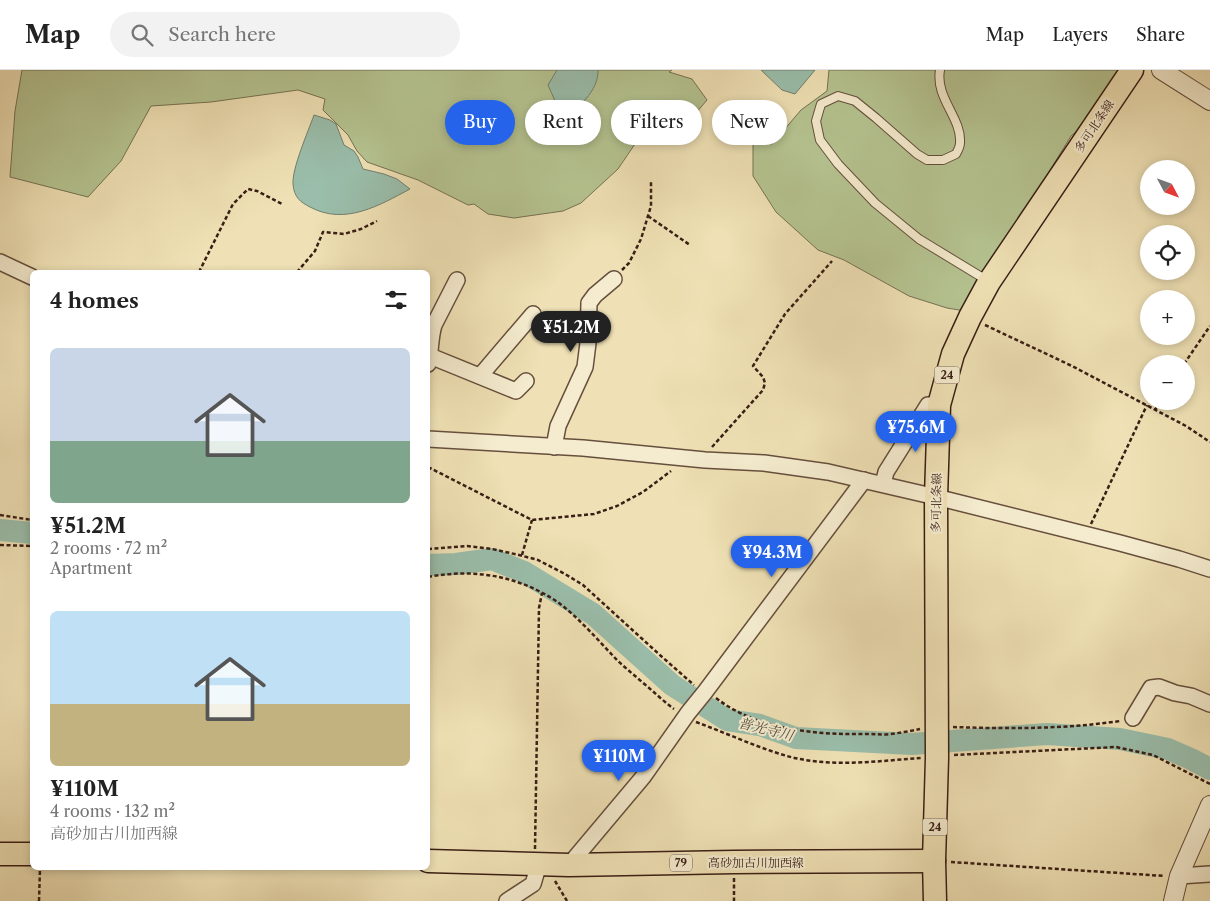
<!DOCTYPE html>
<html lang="en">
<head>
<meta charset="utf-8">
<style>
  :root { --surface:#fff; --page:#f2f2f2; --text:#222; --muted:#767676; --line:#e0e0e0; --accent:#2563eb }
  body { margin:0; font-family:"Libre Caslon Text","Noto Serif JP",serif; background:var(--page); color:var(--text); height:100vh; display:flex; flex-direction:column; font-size:19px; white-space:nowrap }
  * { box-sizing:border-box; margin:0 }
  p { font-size:16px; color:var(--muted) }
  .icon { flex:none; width:28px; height:28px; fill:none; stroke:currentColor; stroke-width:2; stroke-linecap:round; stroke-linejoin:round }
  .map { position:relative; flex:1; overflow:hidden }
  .details { position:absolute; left:30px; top:200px; width:400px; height:600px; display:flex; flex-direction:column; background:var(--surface); border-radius:8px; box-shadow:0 2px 8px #0003 }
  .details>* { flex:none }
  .top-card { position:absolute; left:445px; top:30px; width:475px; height:45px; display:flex; gap:10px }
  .needle { width:32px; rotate:131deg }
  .fabs { position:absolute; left:1140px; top:90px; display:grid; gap:10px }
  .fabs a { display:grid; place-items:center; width:55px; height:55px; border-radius:50%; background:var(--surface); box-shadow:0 2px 8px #0003; font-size:25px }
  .price { position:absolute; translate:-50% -42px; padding:0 11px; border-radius:18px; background:var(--accent); color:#fff; font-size:16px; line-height:32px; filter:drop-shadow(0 1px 2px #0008) }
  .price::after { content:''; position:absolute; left:50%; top:30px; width:15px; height:11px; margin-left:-8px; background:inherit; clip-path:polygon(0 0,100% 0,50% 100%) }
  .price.active { background:#222; color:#fff }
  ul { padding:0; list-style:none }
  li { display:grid; align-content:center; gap:10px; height:265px; padding:0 20px }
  li span { display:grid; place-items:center; height:155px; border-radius:8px; color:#555 }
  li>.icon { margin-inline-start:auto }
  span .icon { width:90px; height:90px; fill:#fffc; stroke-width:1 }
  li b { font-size:21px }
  h2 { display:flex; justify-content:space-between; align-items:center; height:60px; padding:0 20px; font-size:21px }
  .tag { padding:0 18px; border-radius:22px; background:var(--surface); box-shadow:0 2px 8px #0003; font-size:18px; line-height:45px }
  .tag.active { background:var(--accent); color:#fff }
  header { display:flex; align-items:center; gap:30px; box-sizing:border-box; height:70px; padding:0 25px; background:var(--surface); border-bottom:1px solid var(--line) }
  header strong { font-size:24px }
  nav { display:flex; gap:28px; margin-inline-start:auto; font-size:18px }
  .search { width:350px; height:45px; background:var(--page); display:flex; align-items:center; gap:12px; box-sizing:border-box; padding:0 18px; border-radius:28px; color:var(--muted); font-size:19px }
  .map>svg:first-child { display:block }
  .green { fill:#b5c491; stroke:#777153 }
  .water { fill:#9abeab; stroke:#737e6f }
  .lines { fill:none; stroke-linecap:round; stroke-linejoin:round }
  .river { stroke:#9abeab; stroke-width:22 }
  .service-casing { stroke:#664f3d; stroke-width:10 }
  .minor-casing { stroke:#664f3d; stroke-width:18 }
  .tertiary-casing { stroke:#664f3d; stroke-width:20 }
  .primary-casing { stroke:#391e15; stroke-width:25 }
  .path { stroke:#391e15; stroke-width:2.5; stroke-dasharray:4 2.5; stroke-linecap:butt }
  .service { stroke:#f5eccf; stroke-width:8 }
  .minor { stroke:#f5eccf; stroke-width:15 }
  .tertiary { stroke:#f5eccf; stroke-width:18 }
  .primary { stroke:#efe1b5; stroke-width:22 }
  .labels { text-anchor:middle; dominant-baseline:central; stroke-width:4; stroke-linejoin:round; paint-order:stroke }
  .shield { fill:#f5eccf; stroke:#715c4d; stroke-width:1 }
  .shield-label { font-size:11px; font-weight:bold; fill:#391e15 }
  .street-label { font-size:12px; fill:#391e15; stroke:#f5eccf }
  .water-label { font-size:14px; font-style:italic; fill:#564e42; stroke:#f5eccf }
</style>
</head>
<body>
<header>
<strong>Map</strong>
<div class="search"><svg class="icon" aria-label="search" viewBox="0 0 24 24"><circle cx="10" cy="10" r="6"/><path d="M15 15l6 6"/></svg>Search here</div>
<nav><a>Map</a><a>Layers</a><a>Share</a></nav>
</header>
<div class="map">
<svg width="1210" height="831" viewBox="0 0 1210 831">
  <rect width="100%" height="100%" fill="#efe1b5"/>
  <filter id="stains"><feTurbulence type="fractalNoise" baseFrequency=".004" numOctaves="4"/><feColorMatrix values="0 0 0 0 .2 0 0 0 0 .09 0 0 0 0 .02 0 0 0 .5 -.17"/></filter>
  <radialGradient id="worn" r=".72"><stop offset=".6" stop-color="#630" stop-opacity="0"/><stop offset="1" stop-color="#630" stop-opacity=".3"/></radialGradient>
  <!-- green -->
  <g class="green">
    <path d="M22 0H672L669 2 692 9 707 30 689 51H657L639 68 618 99 581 133 563 141 514 148 488 144 474 134 468 135 418 110 367 92 357 81 348 65 323 40 325 29 298 20 211 32 151 36 121 91 88 127 10 107 15 41Z"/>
    <path d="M829 0H1125L1083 56 1071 66 1055 92 965 241 947 238 909 226 844 190 818 180 776 142 753 106V71L772 74 801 40 827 21Z"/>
  </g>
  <!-- water -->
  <g class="water">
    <path d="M557 0H598C599 21 577 39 561 51L559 40 548 15Z"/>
    <path d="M761 0H815L795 24 782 20Z"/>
    <path d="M314 45 330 50 336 54 344 75 354 81 358 87 363 99 384 104 397 109 410 119C380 135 345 156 310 137 300 132 294 127 293 114 292 98 308 62 314 45Z"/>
  </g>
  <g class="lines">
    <!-- river -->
    <g class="river">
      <path d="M0 460 32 463"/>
      <path d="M428 495 456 494 492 489 524 502 593 544 672 615 727 650 760 655 796 668 912 674 1047 664 1120 669 1168 679 1191 689 1210 699"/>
    </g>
    <!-- service casing -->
    <g class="service-casing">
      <path id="service" d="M940 0C935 28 962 48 960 73 960 77 958 80 956 84L943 90H927L917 84 876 48 855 31 838 26 821 34 816 51 820 70 838 94 875 133 919 169 988 211"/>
    </g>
    <!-- minor casing -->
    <g class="minor-casing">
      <g id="minor">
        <path d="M0 192 32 207"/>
        <path d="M430 286 516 321 526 311"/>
        <path d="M428 294C431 281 430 268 434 255L457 210"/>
        <path d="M480 306 533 244"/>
        <path d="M428 369 583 378 705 390 764 393 828 402 936 427 1120 473 1179 489 1210 499"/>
        <path d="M554 377 558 356 585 297 588 273 589 233 595 225 614 209"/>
        <path d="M883 414 886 402 928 335H939"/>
        <path d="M1133 648 1151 618 1159 617 1175 623 1191 626 1210 634"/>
        <path d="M569 795 643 707 688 643 705 622 864 410"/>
        <path d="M1179 806 1210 804"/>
        <path d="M507 831 533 814 539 794"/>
      </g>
    </g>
    <!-- tertiary casing -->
    <g class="tertiary-casing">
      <g id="tertiary">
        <path d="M1161 0 1210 31"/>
        <path d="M1173 831 1179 806 1210 735"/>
      </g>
    </g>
    <!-- primary casing -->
    <g class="primary-casing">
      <g id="primary">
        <path d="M0 784H32"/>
        <path d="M428 791 569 795 734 792 934 791"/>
        <path d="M935 831 934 791 937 688 936 427 939 335 953 284 970 247 989 212 1132 0"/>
      </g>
    </g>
    <!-- path -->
    <g class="path">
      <path d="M648 146 690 175"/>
      <path d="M622 200 629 193 641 169 651 136V111"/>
      <path d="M199 202 233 134 248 119 257 121 282 134"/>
      <path d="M297 202 315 181 323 162 344 164 361 159 377 151"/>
      <path d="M985 255 1072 296 1186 356 1210 372"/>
      <path d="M1184 294 1210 256"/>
      <path d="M1155 340 1160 331"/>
      <path d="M712 377 763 320 765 313 763 307 753 296 785 244 832 191"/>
      <path d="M428 397 532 450 594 444 617 436 643 422 671 401"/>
      <path d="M0 445 32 450"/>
      <path d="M1091 454 1147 335"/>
      <path d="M0 475 32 476"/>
      <path d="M428 479 467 476 492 479 519 485 538 490 565 504 583 515 661 586 694 615"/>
      <path d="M522 485 532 450"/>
      <path d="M428 507C474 498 520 506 559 533 580 549 598 570 616 589 624 597 633 604 642 612 653 621 663 631 674 639"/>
      <path d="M716 628C757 660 817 665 867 664 875 664 882 665 890 664 900 663 910 661 920 659"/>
      <path d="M696 652C726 663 756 677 787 686 829 698 878 691 921 688"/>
      <path d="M953 657C1009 659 1065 659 1120 651"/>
      <path d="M954 685 1116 677 1153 685 1210 714"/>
      <path d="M535 779 539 538 542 523"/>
      <path d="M951 792 1165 806"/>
      <path d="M734 808V831"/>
      <path d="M555 811 567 831"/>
      <path d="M39 831 40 798"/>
    </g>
    <!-- service -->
    <use href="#service" class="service"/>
    <!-- minor -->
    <use href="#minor" class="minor"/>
    <!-- tertiary -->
    <use href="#tertiary" class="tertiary"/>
    <!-- primary -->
    <use href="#primary" class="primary"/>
  </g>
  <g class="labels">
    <!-- shield labels -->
    <g class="shield">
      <rect x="934.5" y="296.5" width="25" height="17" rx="4"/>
      <rect x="922.5" y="748.5" width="25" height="17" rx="4"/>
      <rect x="670" y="784.5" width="22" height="17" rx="4"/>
    </g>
    <g class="shield-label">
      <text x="947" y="305">24</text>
      <text x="935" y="757">24</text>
      <text x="681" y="793">79</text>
    </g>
    <!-- street labels -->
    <g class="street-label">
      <text transform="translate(1094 56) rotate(-56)">多可北条線</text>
      <text transform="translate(936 433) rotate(-89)">多可北条線</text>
      <text x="756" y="792">高砂加古川加西線</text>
    </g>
    <!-- water labels -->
    <g class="water-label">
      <text transform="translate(766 659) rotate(14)">普光寺川</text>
    </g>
  </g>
  <rect width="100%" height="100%" filter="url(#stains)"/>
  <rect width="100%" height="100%" fill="url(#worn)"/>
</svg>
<div class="fabs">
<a><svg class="needle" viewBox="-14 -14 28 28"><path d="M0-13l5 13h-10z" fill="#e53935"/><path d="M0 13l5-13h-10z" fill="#767676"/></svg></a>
<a><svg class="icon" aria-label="locate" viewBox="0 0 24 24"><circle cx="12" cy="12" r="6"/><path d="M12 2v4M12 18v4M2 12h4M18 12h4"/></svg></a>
<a>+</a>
<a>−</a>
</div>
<b class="price active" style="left:571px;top:283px">¥51.2M</b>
<b class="price" style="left:916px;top:383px">¥75.6M</b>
<b class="price" style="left:772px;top:508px">¥94.3M</b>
<b class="price" style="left:619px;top:712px">¥110M</b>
<div class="top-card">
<a class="tag active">Buy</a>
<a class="tag">Rent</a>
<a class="tag">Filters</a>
<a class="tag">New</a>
</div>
<section class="details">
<h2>4 homes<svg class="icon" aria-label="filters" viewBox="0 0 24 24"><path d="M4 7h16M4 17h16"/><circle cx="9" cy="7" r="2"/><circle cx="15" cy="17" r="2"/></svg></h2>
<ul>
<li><span style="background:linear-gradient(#c9d6e8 60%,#7fa58c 0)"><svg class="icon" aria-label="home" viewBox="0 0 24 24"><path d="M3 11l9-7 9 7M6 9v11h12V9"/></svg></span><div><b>¥51.2M</b><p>2 rooms · 72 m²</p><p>Apartment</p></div></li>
<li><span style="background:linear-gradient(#bfe0f5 60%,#c2b280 0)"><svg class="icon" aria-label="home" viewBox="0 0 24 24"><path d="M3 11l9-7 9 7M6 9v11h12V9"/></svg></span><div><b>¥110M</b><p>4 rooms · 132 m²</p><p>高砂加古川加西線</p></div></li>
</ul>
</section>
</div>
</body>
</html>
